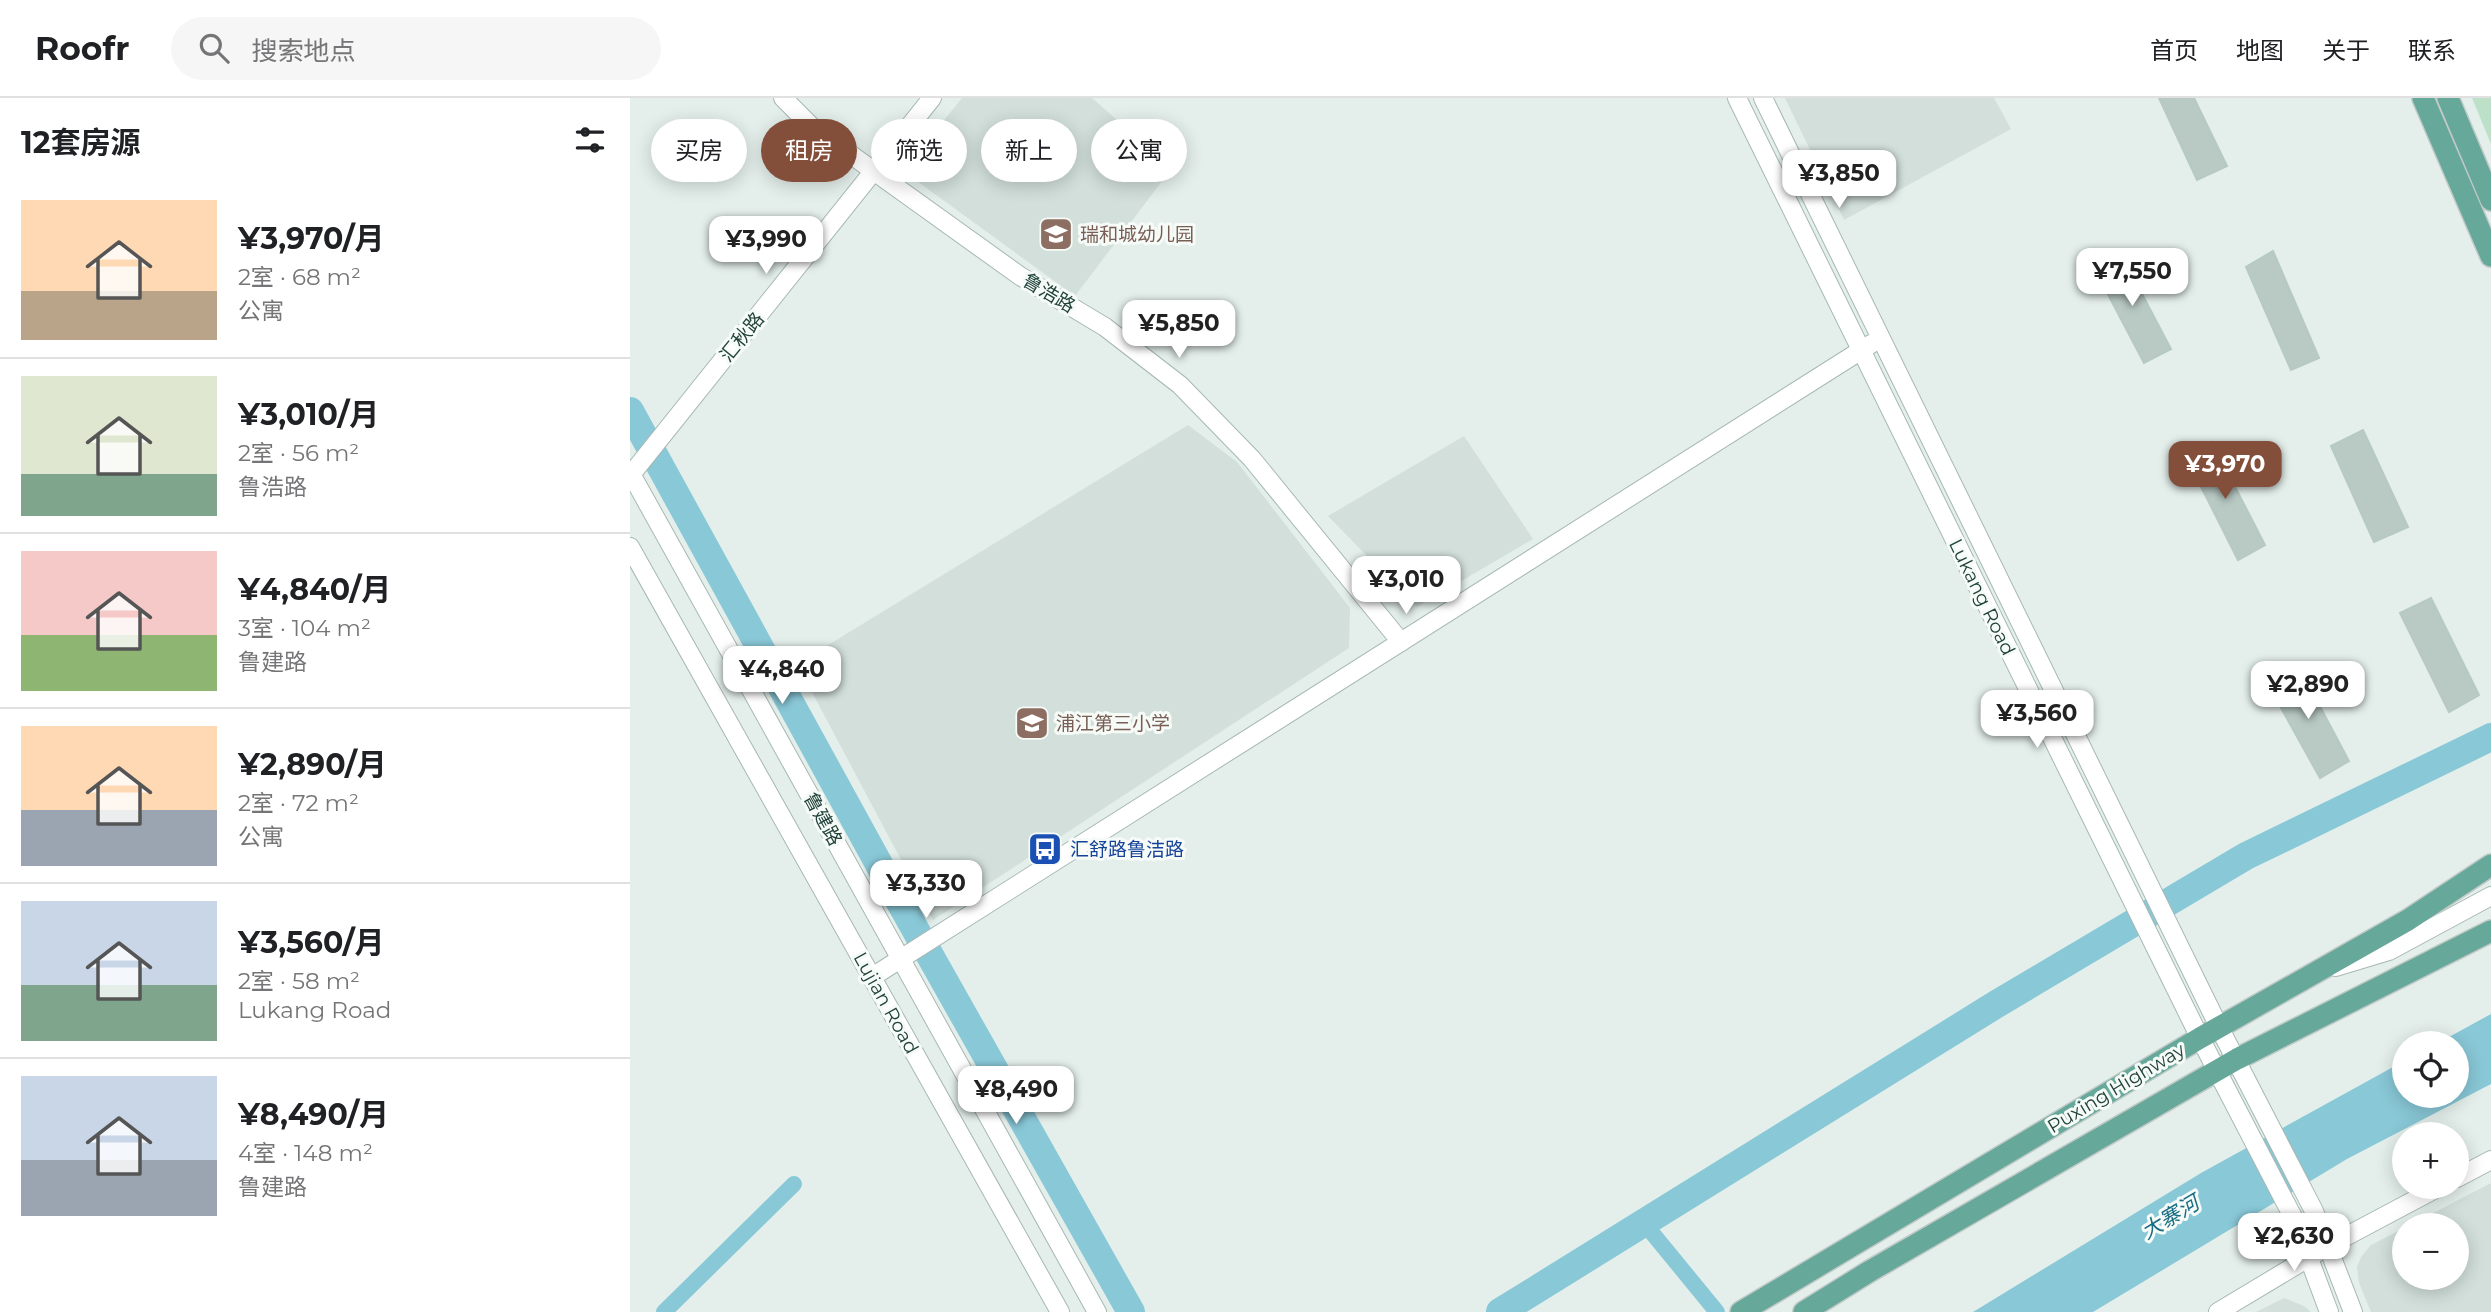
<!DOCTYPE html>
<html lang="zh">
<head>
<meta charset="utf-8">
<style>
  :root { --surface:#fff; --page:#f6f6f6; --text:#202124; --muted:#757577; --line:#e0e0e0; --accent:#834e3a }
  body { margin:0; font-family:Montserrat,"Noto Sans SC",sans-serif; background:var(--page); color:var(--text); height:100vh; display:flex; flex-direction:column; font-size:26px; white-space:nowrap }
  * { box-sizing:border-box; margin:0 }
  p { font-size:23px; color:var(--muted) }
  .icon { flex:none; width:38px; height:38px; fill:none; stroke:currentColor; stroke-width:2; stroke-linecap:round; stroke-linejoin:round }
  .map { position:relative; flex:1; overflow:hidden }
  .details { display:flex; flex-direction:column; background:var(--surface); width:630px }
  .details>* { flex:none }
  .banner { position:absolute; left:21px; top:21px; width:665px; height:63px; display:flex; gap:14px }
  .tools { position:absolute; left:1762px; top:933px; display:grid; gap:14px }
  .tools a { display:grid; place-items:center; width:77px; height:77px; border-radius:50%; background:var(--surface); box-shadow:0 4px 18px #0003; font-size:35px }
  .price { position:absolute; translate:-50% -60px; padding:0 16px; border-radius:14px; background:#fff; color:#222; font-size:23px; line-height:46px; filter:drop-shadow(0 2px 4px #0008) }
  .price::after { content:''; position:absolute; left:50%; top:42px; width:21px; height:16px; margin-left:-10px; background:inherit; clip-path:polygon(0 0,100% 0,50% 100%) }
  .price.on { background:var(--accent); color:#fff }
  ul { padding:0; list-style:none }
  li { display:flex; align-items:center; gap:21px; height:175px; padding:0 21px }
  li+li { border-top:2px solid var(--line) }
  li span { display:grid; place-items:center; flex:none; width:196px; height:140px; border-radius:0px; color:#555 }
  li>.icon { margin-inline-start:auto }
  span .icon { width:84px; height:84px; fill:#fffc; stroke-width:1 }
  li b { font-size:30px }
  h2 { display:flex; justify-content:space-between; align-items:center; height:84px; padding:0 21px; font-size:30px }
  .tag { padding:0 24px; border-radius:32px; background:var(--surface); box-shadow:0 4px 18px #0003; font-size:24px; line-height:63px }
  .tag.on { background:var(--accent); color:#fff }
  header { display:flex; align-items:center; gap:42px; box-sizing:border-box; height:98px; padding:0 35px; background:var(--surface); border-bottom:2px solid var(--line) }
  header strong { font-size:33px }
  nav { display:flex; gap:38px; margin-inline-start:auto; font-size:24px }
  .search { width:490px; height:63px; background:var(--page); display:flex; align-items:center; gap:18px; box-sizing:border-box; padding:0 24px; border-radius:38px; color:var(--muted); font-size:26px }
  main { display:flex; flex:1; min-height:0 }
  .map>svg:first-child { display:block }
  .built { fill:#d2dfda }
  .green { fill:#bce1c8 }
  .water { fill:#89c8d7 }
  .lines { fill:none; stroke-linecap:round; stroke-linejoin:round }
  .canal { stroke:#89c8d7; stroke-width:16 }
  .river { stroke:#89c8d7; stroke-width:28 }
  .building { fill:#b9cac4; stroke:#b6c9c2; stroke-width:2 }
  .minor-casing { stroke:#a6b8b3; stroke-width:20 }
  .major-casing { stroke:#c1cac8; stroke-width:24 }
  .minor { stroke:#fff; stroke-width:18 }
  .major { stroke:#66a899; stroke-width:21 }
  .labels { text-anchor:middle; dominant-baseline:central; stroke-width:6; stroke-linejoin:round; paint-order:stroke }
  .education-label { font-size:19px; fill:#785e54; stroke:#f6fbf8; text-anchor:start }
  .street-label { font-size:19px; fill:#22433b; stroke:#f6fbf8 }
  .transit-label { font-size:19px; fill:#164399; stroke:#f6fbf8; text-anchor:start }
  .water-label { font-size:21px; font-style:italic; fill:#166d84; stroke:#f6fbf8 }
</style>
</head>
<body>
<header>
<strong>Roofr</strong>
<div class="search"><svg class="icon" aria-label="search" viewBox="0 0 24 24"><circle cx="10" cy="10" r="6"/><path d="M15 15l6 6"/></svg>搜索地点</div>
<nav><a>首页</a><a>地图</a><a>关于</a><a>联系</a></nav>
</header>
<main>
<section class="details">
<h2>12套房源<svg class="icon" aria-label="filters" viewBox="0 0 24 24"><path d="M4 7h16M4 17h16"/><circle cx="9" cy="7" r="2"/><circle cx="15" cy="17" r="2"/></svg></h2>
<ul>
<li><span style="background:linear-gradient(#ffd9b3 65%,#b9a48a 0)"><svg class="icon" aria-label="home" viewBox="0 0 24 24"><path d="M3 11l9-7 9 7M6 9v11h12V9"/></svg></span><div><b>¥3,970/月</b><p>2室 · 68 m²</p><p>公寓</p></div></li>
<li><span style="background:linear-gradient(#dfe7d0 70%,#7fa58c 0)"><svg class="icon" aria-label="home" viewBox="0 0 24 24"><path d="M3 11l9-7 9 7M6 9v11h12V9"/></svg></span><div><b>¥3,010/月</b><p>2室 · 56 m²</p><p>鲁浩路</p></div></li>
<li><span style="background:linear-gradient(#f6c9c9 60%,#8fb573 0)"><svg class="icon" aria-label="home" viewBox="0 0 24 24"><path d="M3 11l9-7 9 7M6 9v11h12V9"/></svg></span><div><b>¥4,840/月</b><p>3室 · 104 m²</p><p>鲁建路</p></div></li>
<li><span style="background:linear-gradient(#ffd9b3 60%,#9aa5b1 0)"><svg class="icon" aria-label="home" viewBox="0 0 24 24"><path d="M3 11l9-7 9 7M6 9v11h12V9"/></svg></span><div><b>¥2,890/月</b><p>2室 · 72 m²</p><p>公寓</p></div></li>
<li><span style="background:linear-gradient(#c9d6e8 60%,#7fa58c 0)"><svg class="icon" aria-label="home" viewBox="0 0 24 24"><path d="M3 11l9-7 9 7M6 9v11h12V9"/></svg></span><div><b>¥3,560/月</b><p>2室 · 58 m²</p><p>Lukang Road</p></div></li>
<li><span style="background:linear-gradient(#c9d6e8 60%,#9aa5b1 0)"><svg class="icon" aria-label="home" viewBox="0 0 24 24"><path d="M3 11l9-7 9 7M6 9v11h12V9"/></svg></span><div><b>¥8,490/月</b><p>4室 · 148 m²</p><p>鲁建路</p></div></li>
</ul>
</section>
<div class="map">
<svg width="1861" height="1214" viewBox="0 0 1861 1214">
  <rect width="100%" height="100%" fill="#e4efeb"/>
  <!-- built -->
  <g class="built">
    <path d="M332 0H462L542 70 445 198 273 73Z"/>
    <path d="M1155 0H1364L1381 31 1214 122Z"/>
    <path d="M558 327 607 364 720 510 719 550 303 822 167 566Z"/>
    <path d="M834 338 903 441 787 509 698 418Z"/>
    <path d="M1861 1085V1214H1741L1729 1185 1727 1169 1731 1159 1741 1147 1774 1130V1180H1827V1127H1780Z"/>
    <path d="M1654 1200 1674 1208 1681 1214H1626Z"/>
  </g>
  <!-- green -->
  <path class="green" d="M1842 0H1861V46Z"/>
  <!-- water -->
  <path class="water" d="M1861 916V986L1717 1061 1463 1214H1343L1571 1075 1774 963V998H1827V945H1808Z"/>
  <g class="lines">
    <!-- canal -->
    <g class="canal">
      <path d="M1014 1125 1087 1214"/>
      <path d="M34 1214 164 1086"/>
    </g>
    <!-- river -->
    <g class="river">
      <path d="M0 313 267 799 501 1214"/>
      <path d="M870 1214 1365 907 1616 758 1861 639"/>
    </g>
  </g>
  <!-- building -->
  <g class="building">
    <path d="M1529 0H1564L1597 68 1567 82Z"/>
    <path d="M1643 153 1689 260 1661 272 1616 169Z"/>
    <path d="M1490 154 1541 251 1514 265 1463 168Z"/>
    <path d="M1733 332 1778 429 1744 444 1701 348Z"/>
    <path d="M1582 344 1635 447 1608 462 1556 359Z"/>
    <path d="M1801 500 1849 597 1819 614 1770 515Z"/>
    <path d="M1668 567 1719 663 1690 680 1636 583Z"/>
  </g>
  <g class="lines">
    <!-- minor casing -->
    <g class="minor-casing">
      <g id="minor">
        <path d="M153 0 181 28 390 178 475 229 550 287 622 361 771 544"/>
        <path d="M1107 0 1570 940 1665 1123 1699 1214"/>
        <path d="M1133 0 1589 929 1684 1113 1723 1214"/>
        <path d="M0 374 467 1214"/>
        <path d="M0 378 302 0"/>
        <path d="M0 449 430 1214"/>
        <path d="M1706 869 1759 853 1861 798"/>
        <path d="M242 879 1241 246"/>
        <path d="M1827 1080 1861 1062"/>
        <path d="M1588 1214 1698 1148 1811 1088"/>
      </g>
    </g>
    <!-- major casing -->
    <g class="major-casing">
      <g id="major">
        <path d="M1793 0 1861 158"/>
        <path d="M1818 0 1861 102"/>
        <path d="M1111 1214 1570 940 1778 822 1861 767"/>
        <path d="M1174 1214 1240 1173 1607 961 1861 833"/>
      </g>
    </g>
    <!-- minor -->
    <use href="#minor" class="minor"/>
    <!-- major -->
    <use href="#major" class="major"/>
  </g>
  <!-- icons -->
  <defs>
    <g id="school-square" transform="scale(1.75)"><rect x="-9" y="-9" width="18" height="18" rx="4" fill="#8d6e63" stroke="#f6fbf8"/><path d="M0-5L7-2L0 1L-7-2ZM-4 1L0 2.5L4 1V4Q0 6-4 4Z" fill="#fff"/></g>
    <g id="bus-square" transform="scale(1.75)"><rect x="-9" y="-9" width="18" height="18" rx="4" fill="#1a4fb4" stroke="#f6fbf8"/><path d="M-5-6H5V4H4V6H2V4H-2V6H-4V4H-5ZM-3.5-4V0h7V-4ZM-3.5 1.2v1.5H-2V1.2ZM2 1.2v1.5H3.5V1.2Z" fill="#fff"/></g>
  </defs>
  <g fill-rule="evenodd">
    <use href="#school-square" x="426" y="136"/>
    <use href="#school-square" x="402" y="625"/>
    <use href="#bus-square" x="415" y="751"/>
  </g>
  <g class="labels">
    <!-- education labels -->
    <g class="education-label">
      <text x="450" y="136">瑞和城幼儿园</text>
      <text x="426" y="625">浦江第三小学</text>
    </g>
    <!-- street labels -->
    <g class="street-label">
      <text transform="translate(419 195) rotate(31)">鲁浩路</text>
      <text transform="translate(112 239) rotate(-51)">汇秋路</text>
      <text transform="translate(1352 499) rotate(64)">Lukang Road</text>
      <text transform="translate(193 721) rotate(61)">鲁建路</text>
      <text transform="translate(256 905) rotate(61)">Lujian Road</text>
      <text transform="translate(1486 990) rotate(-31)">Puxing Highway</text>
    </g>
    <!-- transit labels -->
    <g class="transit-label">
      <text x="440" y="751">汇舒路鲁洁路</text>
    </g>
    <!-- water labels -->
    <g class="water-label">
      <text transform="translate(1540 1119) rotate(-31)">大寨河</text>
    </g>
  </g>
</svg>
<div class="tools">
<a><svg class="icon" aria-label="locate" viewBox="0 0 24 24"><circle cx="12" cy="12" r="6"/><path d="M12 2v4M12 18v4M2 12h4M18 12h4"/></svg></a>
<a>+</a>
<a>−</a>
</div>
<b class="price" style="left:1209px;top:112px">¥3,850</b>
<b class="price" style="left:136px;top:178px">¥3,990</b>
<b class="price" style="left:1502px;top:210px">¥7,550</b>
<b class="price" style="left:549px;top:262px">¥5,850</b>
<b class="price on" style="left:1595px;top:403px">¥3,970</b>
<b class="price" style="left:776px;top:518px">¥3,010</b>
<b class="price" style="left:152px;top:608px">¥4,840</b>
<b class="price" style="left:1678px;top:623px">¥2,890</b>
<b class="price" style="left:1407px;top:652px">¥3,560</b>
<b class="price" style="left:296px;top:822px">¥3,330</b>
<b class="price" style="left:386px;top:1028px">¥8,490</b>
<b class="price" style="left:1664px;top:1175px">¥2,630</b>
<div class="banner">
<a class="tag">买房</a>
<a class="tag on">租房</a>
<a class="tag">筛选</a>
<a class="tag">新上</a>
<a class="tag">公寓</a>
</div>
</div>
</main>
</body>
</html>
